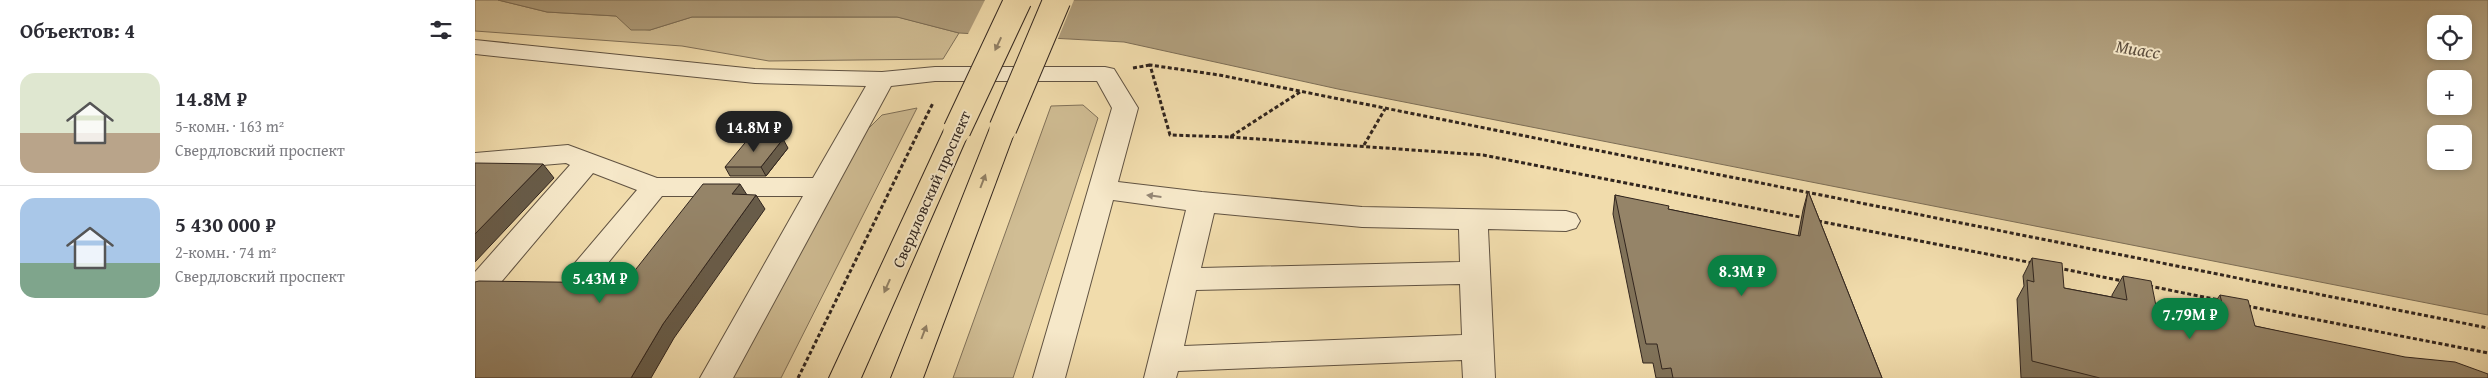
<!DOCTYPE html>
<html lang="ru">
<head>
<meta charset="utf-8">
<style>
  :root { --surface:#fff; --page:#f7f7f7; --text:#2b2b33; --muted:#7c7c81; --line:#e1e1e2; --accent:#0b8043 }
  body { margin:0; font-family:"Gentium Book Plus",serif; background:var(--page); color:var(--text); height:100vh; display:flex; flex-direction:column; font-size:19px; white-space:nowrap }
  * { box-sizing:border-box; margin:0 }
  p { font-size:16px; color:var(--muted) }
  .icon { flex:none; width:28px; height:28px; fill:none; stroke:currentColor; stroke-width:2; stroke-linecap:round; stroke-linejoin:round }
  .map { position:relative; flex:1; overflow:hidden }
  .panel { display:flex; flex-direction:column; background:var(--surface); width:475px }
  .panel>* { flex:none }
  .tools { position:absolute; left:1952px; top:15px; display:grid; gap:10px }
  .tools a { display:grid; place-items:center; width:45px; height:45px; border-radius:10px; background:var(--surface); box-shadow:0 2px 8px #0003; font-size:25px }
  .price { position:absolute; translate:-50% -42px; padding:0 11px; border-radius:18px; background:var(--accent); color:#fff; font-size:16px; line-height:32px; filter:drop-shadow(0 1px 2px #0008) }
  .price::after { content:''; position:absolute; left:50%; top:30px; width:15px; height:11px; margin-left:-8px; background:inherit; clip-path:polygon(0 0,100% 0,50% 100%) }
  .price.selected { background:#222; color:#fff }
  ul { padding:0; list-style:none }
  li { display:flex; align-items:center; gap:15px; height:125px; padding:0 20px }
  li+li { border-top:1px solid var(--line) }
  li span { display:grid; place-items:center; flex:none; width:140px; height:100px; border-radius:15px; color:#555 }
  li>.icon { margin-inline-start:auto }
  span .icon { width:60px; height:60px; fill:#fffc; stroke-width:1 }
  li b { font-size:21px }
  h2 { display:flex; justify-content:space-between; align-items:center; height:60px; padding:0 20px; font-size:21px }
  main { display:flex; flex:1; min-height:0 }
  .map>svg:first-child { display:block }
  .green { fill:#d0bd94; stroke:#807159 }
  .water { fill:#b09e7c; stroke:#7d6e56; fill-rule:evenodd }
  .pier { fill:#f1dcac }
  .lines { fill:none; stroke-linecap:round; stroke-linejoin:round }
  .minor-casing { stroke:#615342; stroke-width:2 }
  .major-casing { stroke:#31251e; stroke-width:2 }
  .path { stroke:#31251e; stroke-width:3; stroke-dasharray:4 2.5; stroke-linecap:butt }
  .minor { fill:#f6e8c9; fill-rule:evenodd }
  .major { fill:#f1dcac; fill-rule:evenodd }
  .major-bridge-casing { stroke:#31251e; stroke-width:29; stroke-linecap:butt }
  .path-bridge { stroke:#31251e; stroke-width:3; stroke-dasharray:4 2.5; stroke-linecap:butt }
  .major-bridge { stroke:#f1dcac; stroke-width:27 }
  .wall { fill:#807259; stroke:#31251e }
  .shaded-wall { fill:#685c49; stroke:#31251e }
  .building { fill:#958468; stroke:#31251e }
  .oneway { fill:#918065 }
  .oneway2 { fill:#948674 }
  .labels { text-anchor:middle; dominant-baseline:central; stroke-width:4; stroke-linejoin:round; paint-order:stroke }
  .street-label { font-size:16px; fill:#31251e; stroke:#f6e8c9 }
  .water-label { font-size:18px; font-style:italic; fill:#5d4f3f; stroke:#f6e8c9 }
</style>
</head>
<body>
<main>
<section class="panel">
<h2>Объектов: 4<svg class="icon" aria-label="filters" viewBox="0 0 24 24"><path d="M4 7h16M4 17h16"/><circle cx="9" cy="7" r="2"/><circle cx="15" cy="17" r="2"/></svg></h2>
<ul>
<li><span style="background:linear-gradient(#dfe7d0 60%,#b9a48a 0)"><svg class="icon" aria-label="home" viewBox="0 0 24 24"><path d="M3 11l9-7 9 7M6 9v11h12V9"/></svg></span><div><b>14.8M ₽</b><p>5-комн. · 163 m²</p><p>Свердловский проспект</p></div></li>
<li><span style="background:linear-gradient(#a9c7e8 65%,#7fa58c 0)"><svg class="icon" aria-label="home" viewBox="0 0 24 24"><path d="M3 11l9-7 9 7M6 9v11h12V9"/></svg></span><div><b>5 430 000 ₽</b><p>2-комн. · 74 m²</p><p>Свердловский проспект</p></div></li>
</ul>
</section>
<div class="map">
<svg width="2013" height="378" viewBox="0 0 2013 378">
  <rect width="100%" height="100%" fill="#f1dcac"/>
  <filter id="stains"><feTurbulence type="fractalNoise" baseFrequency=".004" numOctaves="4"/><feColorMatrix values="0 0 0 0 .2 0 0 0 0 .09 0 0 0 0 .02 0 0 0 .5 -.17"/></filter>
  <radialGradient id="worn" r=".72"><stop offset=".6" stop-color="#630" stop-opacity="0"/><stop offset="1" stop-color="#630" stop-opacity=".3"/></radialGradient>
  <!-- green -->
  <g class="green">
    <path d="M0 0H23L72 12 141 16 165 29 175 30 217 17H423L484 33 468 59 294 61 207 46 0 31Z"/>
    <path d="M608 105 623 118 538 378H478L576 106Z"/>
    <path d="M442 108 306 378H254L393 129 407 115Z"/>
  </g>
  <!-- water -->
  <path class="water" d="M23 0H2013V315L863 89 649 42 484 33 422 17H217L175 30H156L141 16 72 12ZM1961 24H1989V51H1961ZM1961 79H1989V106H1961ZM1961 134H1989V161H1961Z"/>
  <!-- pier -->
  <path class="pier" d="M510 0H599L582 41 492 36Z"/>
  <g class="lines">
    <!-- minor casing -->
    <g class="minor-casing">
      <path id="minor" d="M0 40 280 69 407 72 460 67H630L639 69 663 108 643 182 727 192 887 207 1091 211 1101 214 1105 221 1101 228 1091 231 1013 229 1020 378H988L987 360 703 371 701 378H669L711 210 638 200 590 378H558L637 108 622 81H460L416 86 258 378H225L328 196H187L120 279 110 282 100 279 95 271 100 263 162 190 118 173 16 294 5 297 0 296V272L95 165 91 163 0 171V153L93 145 182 178H338L391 86 280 83 0 54ZM739 213 887 227 984 229 985 262 726 268ZM985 284 987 335 709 346 721 290Z"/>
    </g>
    <!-- major casing -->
    <g class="major-casing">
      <g id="major">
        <path d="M528 120 537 122 541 128 448 378H416L515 128 519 122Z"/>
        <path d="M482 122 491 124 495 130 386 378H354L469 130 473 124Z"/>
      </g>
    </g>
    <!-- path -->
    <g class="path">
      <path d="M658 68 675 65"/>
      <path d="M825 92 755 137 695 135 675 65 744 75 2013 328"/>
      <path d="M755 137 1008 155 1330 218"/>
      <path d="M889 145 910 109"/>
      <path d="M1343 221 1558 263"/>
      <path d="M1583 268 1648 281"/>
      <path d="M1674 286 1744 300"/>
      <path d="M1772 306 2013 353"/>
      <path d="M323 378 444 131"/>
    </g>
    <!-- minor -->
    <use href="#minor" class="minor"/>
    <!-- major -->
    <use href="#major" class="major"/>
    <!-- major-bridge casing -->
    <g class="major-bridge-casing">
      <g id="major-bridge">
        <path d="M528 128 582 0"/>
        <path d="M482 130 543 0"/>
      </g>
    </g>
    <!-- path-bridge -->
    <path class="path-bridge" d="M444 131 458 103"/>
    <!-- major-bridge -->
    <use href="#major-bridge" class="major-bridge"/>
  </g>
  <!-- wall -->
  <g class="wall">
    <path d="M313 148 291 176H255L250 167Z"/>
    <path d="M1333 191 1407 378H1181L1178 363H1168L1138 214 1140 195 1193 209 1323 236 1328 210Z"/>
    <path d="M1557 258 1589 288 1637 297V295L1648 276 1681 306 1733 317 1732 314 1745 295 1780 326 2013 378H1546L1542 299 1549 286 1548 276Z"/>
  </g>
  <!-- shaded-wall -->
  <g class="shaded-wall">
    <path d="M308 139 313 148 291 176 286 167Z"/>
    <path d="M68 164 79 178 0 262V234Z"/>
    <path d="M265 184 274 198 257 194Z"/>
    <path d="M281 195 290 209 199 338 176 378H156L188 324Z"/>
  </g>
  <!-- building -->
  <g class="building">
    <path d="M274 138 308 139 286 167H250Z"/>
    <path d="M0 163 68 164 0 234Z"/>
    <path d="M228 184H265L257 194 281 195 188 324 156 378H0V282L4 281 150 283Z"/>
    <path d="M1333 191 1407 378H1198L1196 368 1187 369 1182 344H1171L1140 195 1194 206 1193 209 1325 236Z"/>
    <path d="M1557 258 1587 263 1589 288 1652 300 1648 276 1676 281 1681 306 1751 320 1745 295 1773 300 1780 326 1930 357 1980 362 2013 374V378H1625L1557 361 1552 280 1559 282Z"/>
  </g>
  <!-- one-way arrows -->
  <defs><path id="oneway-solid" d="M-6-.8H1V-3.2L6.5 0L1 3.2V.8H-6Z" transform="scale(1.25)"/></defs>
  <g class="oneway">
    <use href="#oneway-solid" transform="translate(523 44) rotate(115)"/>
    <use href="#oneway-solid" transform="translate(508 181) rotate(-69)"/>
    <use href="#oneway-solid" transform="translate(412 286) rotate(114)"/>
    <use href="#oneway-solid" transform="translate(449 332) rotate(-69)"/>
  </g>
  <use class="oneway2" href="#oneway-solid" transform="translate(679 196) rotate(-173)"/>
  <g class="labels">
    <!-- street labels -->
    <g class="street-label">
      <text transform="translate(456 189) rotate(-66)">Свердловский проспект</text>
    </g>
    <!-- water labels -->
    <g class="water-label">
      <text transform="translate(1663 49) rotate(9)">Миасс</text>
    </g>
  </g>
  <rect width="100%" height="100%" filter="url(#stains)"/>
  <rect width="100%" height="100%" fill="url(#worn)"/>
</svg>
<div class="tools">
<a><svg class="icon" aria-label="locate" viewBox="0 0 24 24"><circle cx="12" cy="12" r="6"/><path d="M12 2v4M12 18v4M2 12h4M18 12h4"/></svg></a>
<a>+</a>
<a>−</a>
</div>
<b class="price selected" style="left:279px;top:153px">14.8M ₽</b>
<b class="price" style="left:1267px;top:297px">8.3M ₽</b>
<b class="price" style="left:125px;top:304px">5.43M ₽</b>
<b class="price" style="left:1715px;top:340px">7.79M ₽</b>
</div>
</main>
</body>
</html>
